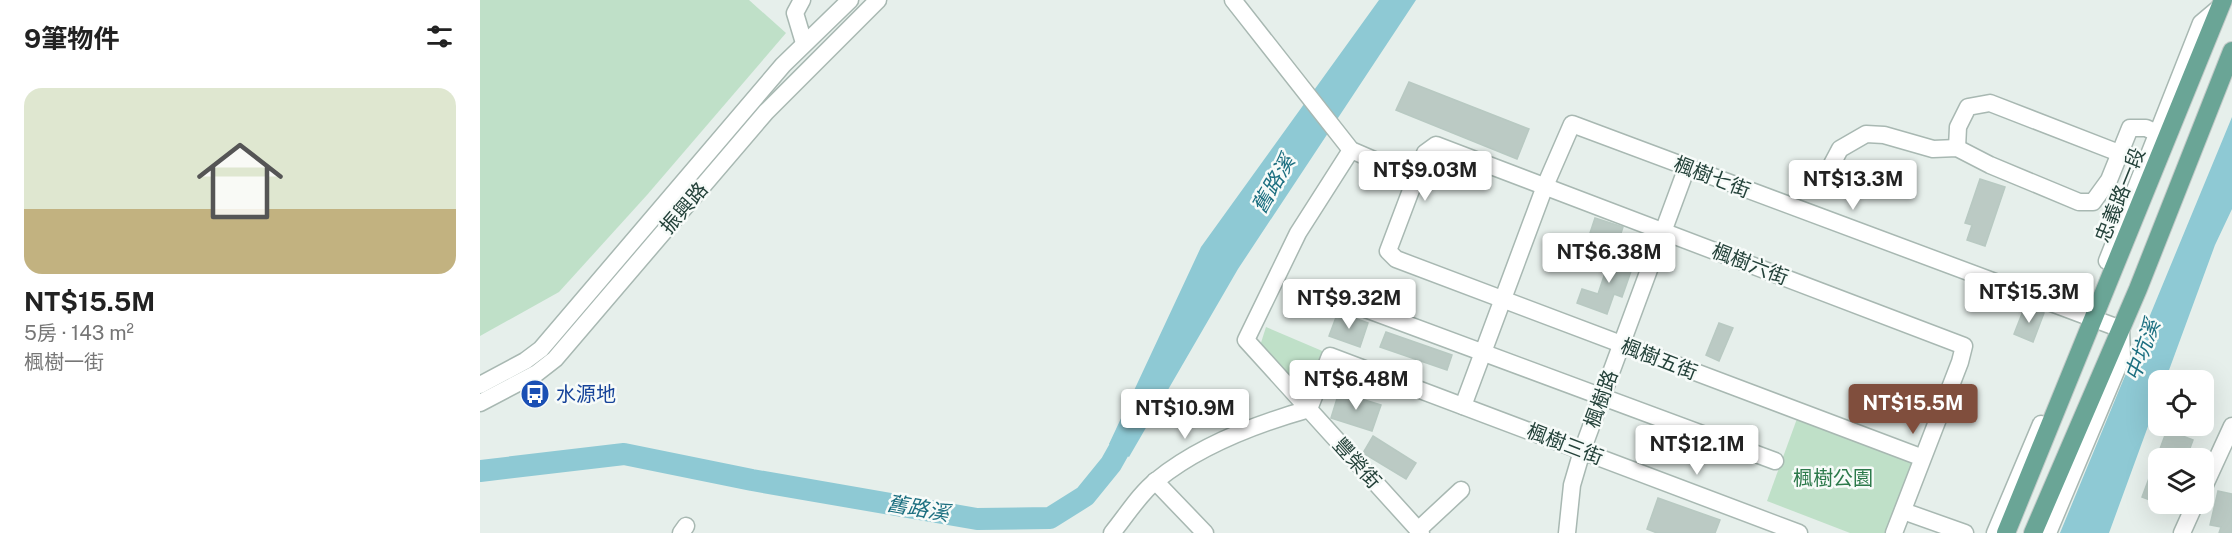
<!DOCTYPE html>
<html lang="zh-TW">
<head>
<meta charset="utf-8">
<style>
  :root { --surface:#fff; --page:#f6f6f6; --text:#222; --muted:#767676; --accent:#804e3d }
  body { margin:0; font-family:"Public Sans","Noto Sans TC",sans-serif; background:var(--page); color:var(--text); height:100vh; display:flex; flex-direction:column; font-size:22px; white-space:nowrap }
  * { box-sizing:border-box; margin:0 }
  p { font-size:20px; color:var(--muted) }
  .icon { flex:none; width:33px; height:33px; fill:none; stroke:currentColor; stroke-width:2; stroke-linecap:round; stroke-linejoin:round }
  .map { position:relative; flex:1; overflow:hidden }
  .details { display:flex; flex-direction:column; background:var(--surface); width:480px }
  .details>* { flex:none }
  .fabs { position:absolute; left:1668px; top:370px; display:grid; gap:12px }
  .fabs a { display:grid; place-items:center; width:66px; height:66px; border-radius:12px; background:var(--surface); box-shadow:0 6px 24px #0002; font-size:30px }
  .price { position:absolute; translate:-50% -51px; padding:0 14px; border-radius:6px; background:#fff; color:#222; font-size:20px; line-height:39px; filter:drop-shadow(0 2px 3px #0008) }
  .price::after { content:''; position:absolute; left:50%; top:36px; width:18px; height:14px; margin-left:-9px; background:inherit; clip-path:polygon(0 0,100% 0,50% 100%) }
  .price.on { background:var(--accent); color:#fff }
  ul { padding:0; list-style:none }
  li { display:grid; align-content:center; gap:12px; height:318px; padding:0 24px }
  li span { display:grid; place-items:center; height:186px; border-radius:18px; color:#555 }
  li>.icon { margin-inline-start:auto }
  span .icon { width:108px; height:108px; fill:#fffc; stroke-width:1 }
  li b { font-size:26px }
  h2 { display:flex; justify-content:space-between; align-items:center; height:72px; padding:0 24px; font-size:26px }
  main { display:flex; flex:1; min-height:0 }
  .map>svg:first-child { display:block }
  .green { fill:#bfe0c8 }
  .water { fill:#8ec9d4 }
  .lines { fill:none; stroke-linecap:round; stroke-linejoin:round }
  .river { stroke:#8ec9d4; stroke-width:22 }
  .building { fill:#bbcac4; stroke:#b8c9c2; stroke-width:1.5 }
  .minor-casing { stroke:#a8b8b2; stroke-width:19 }
  .major-casing { stroke:#c2cac8; stroke-width:20 }
  .minor { stroke:#fff; stroke-width:16 }
  .major { stroke:#6aa596; stroke-width:18 }
  .labels { text-anchor:middle; dominant-baseline:central; stroke-width:5; stroke-linejoin:round; paint-order:stroke }
  .street-label { font-size:20px; fill:#24423a; stroke:#f7fbf9 }
  .transit-label { font-size:20px; fill:#164399; stroke:#f7fbf9; text-anchor:start }
  .park-label { font-size:20px; fill:#2d7a4b; stroke:#f7fbf9 }
  .water-label { font-size:21px; font-style:italic; fill:#1c6f80; stroke:#f7fbf9 }
</style>
</head>
<body>
<main>
<section class="details">
<h2>9筆物件<svg class="icon" aria-label="filters" viewBox="0 0 24 24"><path d="M4 7h16M4 17h16"/><circle cx="9" cy="7" r="2"/><circle cx="15" cy="17" r="2"/></svg></h2>
<ul>
<li><span style="background:linear-gradient(#dfe7d0 65%,#c2b280 0)"><svg class="icon" aria-label="home" viewBox="0 0 24 24"><path d="M3 11l9-7 9 7M6 9v11h12V9"/></svg></span><div><b>NT$15.5M</b><p>5房 · 143 m²</p><p>楓樹一街</p></div></li>
</ul>
</section>
<div class="map">
<svg width="1752" height="533" viewBox="0 0 1752 533">
  <rect width="100%" height="100%" fill="#e6efeb"/>
  <!-- green -->
  <g class="green">
    <path d="M0 0H269L306 33 167 195 79 292 0 336Z"/>
    <path d="M786 327 847 353 826 406 779 349Z"/>
    <path d="M1318 416 1436 460 1408 533H1370L1287 501Z"/>
  </g>
  <!-- water -->
  <g class="water">
    <path d="M899 0H936L758 269 649 457 629 444 721 247Z"/>
    <path d="M1752 117V209L1735 245 1685 381H1678V399L1629 533H1580Z"/>
  </g>
  <g class="lines">
    <!-- river -->
    <path class="river" d="M0 471 144 454 272 480 497 519 570 518 605 496 631 464 654 423"/>
  </g>
  <!-- building -->
  <g class="building">
    <path d="M929 82 1049 129 1037 159 916 110Z"/>
    <path d="M1500 179 1525 187 1505 246 1487 240 1492 225 1485 223Z"/>
    <path d="M1115 218 1143 227 1135 252 1107 242Z"/>
    <path d="M1132 252 1155 260 1142 297 1134 294 1127 314 1097 303 1102 289 1118 294Z"/>
    <path d="M1545 306 1564 313 1553 342 1534 334Z"/>
    <path d="M858 312 888 323 880 347 849 336Z"/>
    <path d="M1239 323 1253 328 1239 361 1226 355Z"/>
    <path d="M906 332 972 355 967 370 900 347Z"/>
    <path d="M859 392 901 405 892 431 851 418Z"/>
    <path d="M1687 430 1713 440 1706 459H1678V503L1662 497Z"/>
    <path d="M893 436 936 463 926 479 883 453Z"/>
    <path d="M1738 491 1752 494V533H1739L1741 527 1730 525Z"/>
    <path d="M1178 498 1240 520 1235 533H1177L1167 529Z"/>
  </g>
  <g class="lines">
    <!-- minor casing -->
    <g class="minor-casing">
      <g id="minor">
        <path d="M322 0 315 13 324 43"/>
        <path d="M753 0 871 150 936 178"/>
        <path d="M1477 148 1478 127 1488 107 1510 103 1639 153"/>
        <path d="M871 150 818 233 766 340 941 533"/>
        <path d="M1342 183 1360 149 1386 134 1404 135 1453 149 1477 148 1510 165 1599 202H1613L1629 180 1650 128H1666L1677 133"/>
        <path d="M1627 261 1721 23 1740 7"/>
        <path d="M864 301 1295 461"/>
        <path d="M0 385 45 361 61 349 303 65 370 0"/>
        <path d="M0 403 57 373 75 359 286 112 398 0"/>
        <path d="M983 406 1065 186 1092 124 1641 329 1642 357 1568 533"/>
        <path d="M675 481 725 533"/>
        <path d="M1724 487 1752 426"/>
        <path d="M1423 511 1485 533"/>
        <path d="M938 530 981 490"/>
        <path d="M201 533 206 526"/>
        <path d="M632 533C646 516 660 493 677 480 720 445 776 424 829 409L850 356 1319 533"/>
        <path d="M1087 533 1092 485 1102 451 1207 167"/>
        <path d="M1414 533 1480 362 1484 346 956 145 945 153 908 251 916 259 1443 458"/>
        <path d="M1515 533 1561 424"/>
        <path d="M1702 533 1715 504"/>
      </g>
    </g>
    <!-- major casing -->
    <g class="major-casing">
      <g id="major">
        <path d="M1526 533 1743 0"/>
        <path d="M1553 533 1658 289 1752 51"/>
      </g>
    </g>
    <!-- minor -->
    <use href="#minor" class="minor"/>
    <!-- major -->
    <use href="#major" class="major"/>
  </g>
  <!-- icons -->
  <defs>
    <g id="bus-disc" transform="scale(1.5)"><circle r="9.5" fill="#1a4fb4" stroke="#f7fbf9"/><path d="M-5-6H5V4H4V6H2V4H-2V6H-4V4H-5ZM-3.5-4V0h7V-4ZM-3.5 1.2v1.5H-2V1.2ZM2 1.2v1.5H3.5V1.2Z" fill="#fff"/></g>
  </defs>
  <g fill-rule="evenodd">
    <use href="#bus-disc" x="55" y="394"/>
  </g>
  <g class="labels">
    <!-- street labels -->
    <g class="street-label">
      <text transform="translate(1232 177) rotate(21)">楓樹七街</text>
      <text transform="translate(1640 195) rotate(-68)">忠義路一段</text>
      <text transform="translate(204 208) rotate(-49)">振興路</text>
      <text transform="translate(1270 264) rotate(21)">楓樹六街</text>
      <text transform="translate(1179 359) rotate(21)">楓樹五街</text>
      <text transform="translate(1121 399) rotate(-70)">楓樹路</text>
      <text transform="translate(1085 444) rotate(21)">楓樹三街</text>
      <text transform="translate(877 463) rotate(48)">豐榮街</text>
    </g>
    <!-- transit labels -->
    <g class="transit-label">
      <text x="76" y="394">水源地</text>
    </g>
    <!-- park labels -->
    <g class="park-label">
      <text x="1353" y="478">楓樹公園</text>
    </g>
    <!-- water labels -->
    <g class="water-label">
      <text transform="translate(793 184) rotate(-60)">舊路溪</text>
      <text transform="translate(1662 350) rotate(-70)">中坑溪</text>
      <text transform="translate(438 508) rotate(10)">舊路溪</text>
    </g>
  </g>
</svg>
<div class="fabs">
<a><svg class="icon" aria-label="locate" viewBox="0 0 24 24"><circle cx="12" cy="12" r="6"/><path d="M12 2v4M12 18v4M2 12h4M18 12h4"/></svg></a>
<a><svg class="icon" aria-label="layers" viewBox="0 0 24 24"><path d="M12 4l9 5-9 5-9-5zM3 14l9 5 9-5"/></svg></a>
</div>
<b class="price" style="left:945px;top:202px">NT$9.03M</b>
<b class="price" style="left:1373px;top:211px">NT$13.3M</b>
<b class="price" style="left:1129px;top:284px">NT$6.38M</b>
<b class="price" style="left:1549px;top:324px">NT$15.3M</b>
<b class="price" style="left:869px;top:330px">NT$9.32M</b>
<b class="price" style="left:876px;top:411px">NT$6.48M</b>
<b class="price on" style="left:1433px;top:435px">NT$15.5M</b>
<b class="price" style="left:705px;top:440px">NT$10.9M</b>
<b class="price" style="left:1217px;top:476px">NT$12.1M</b>
</div>
</main>
</body>
</html>
